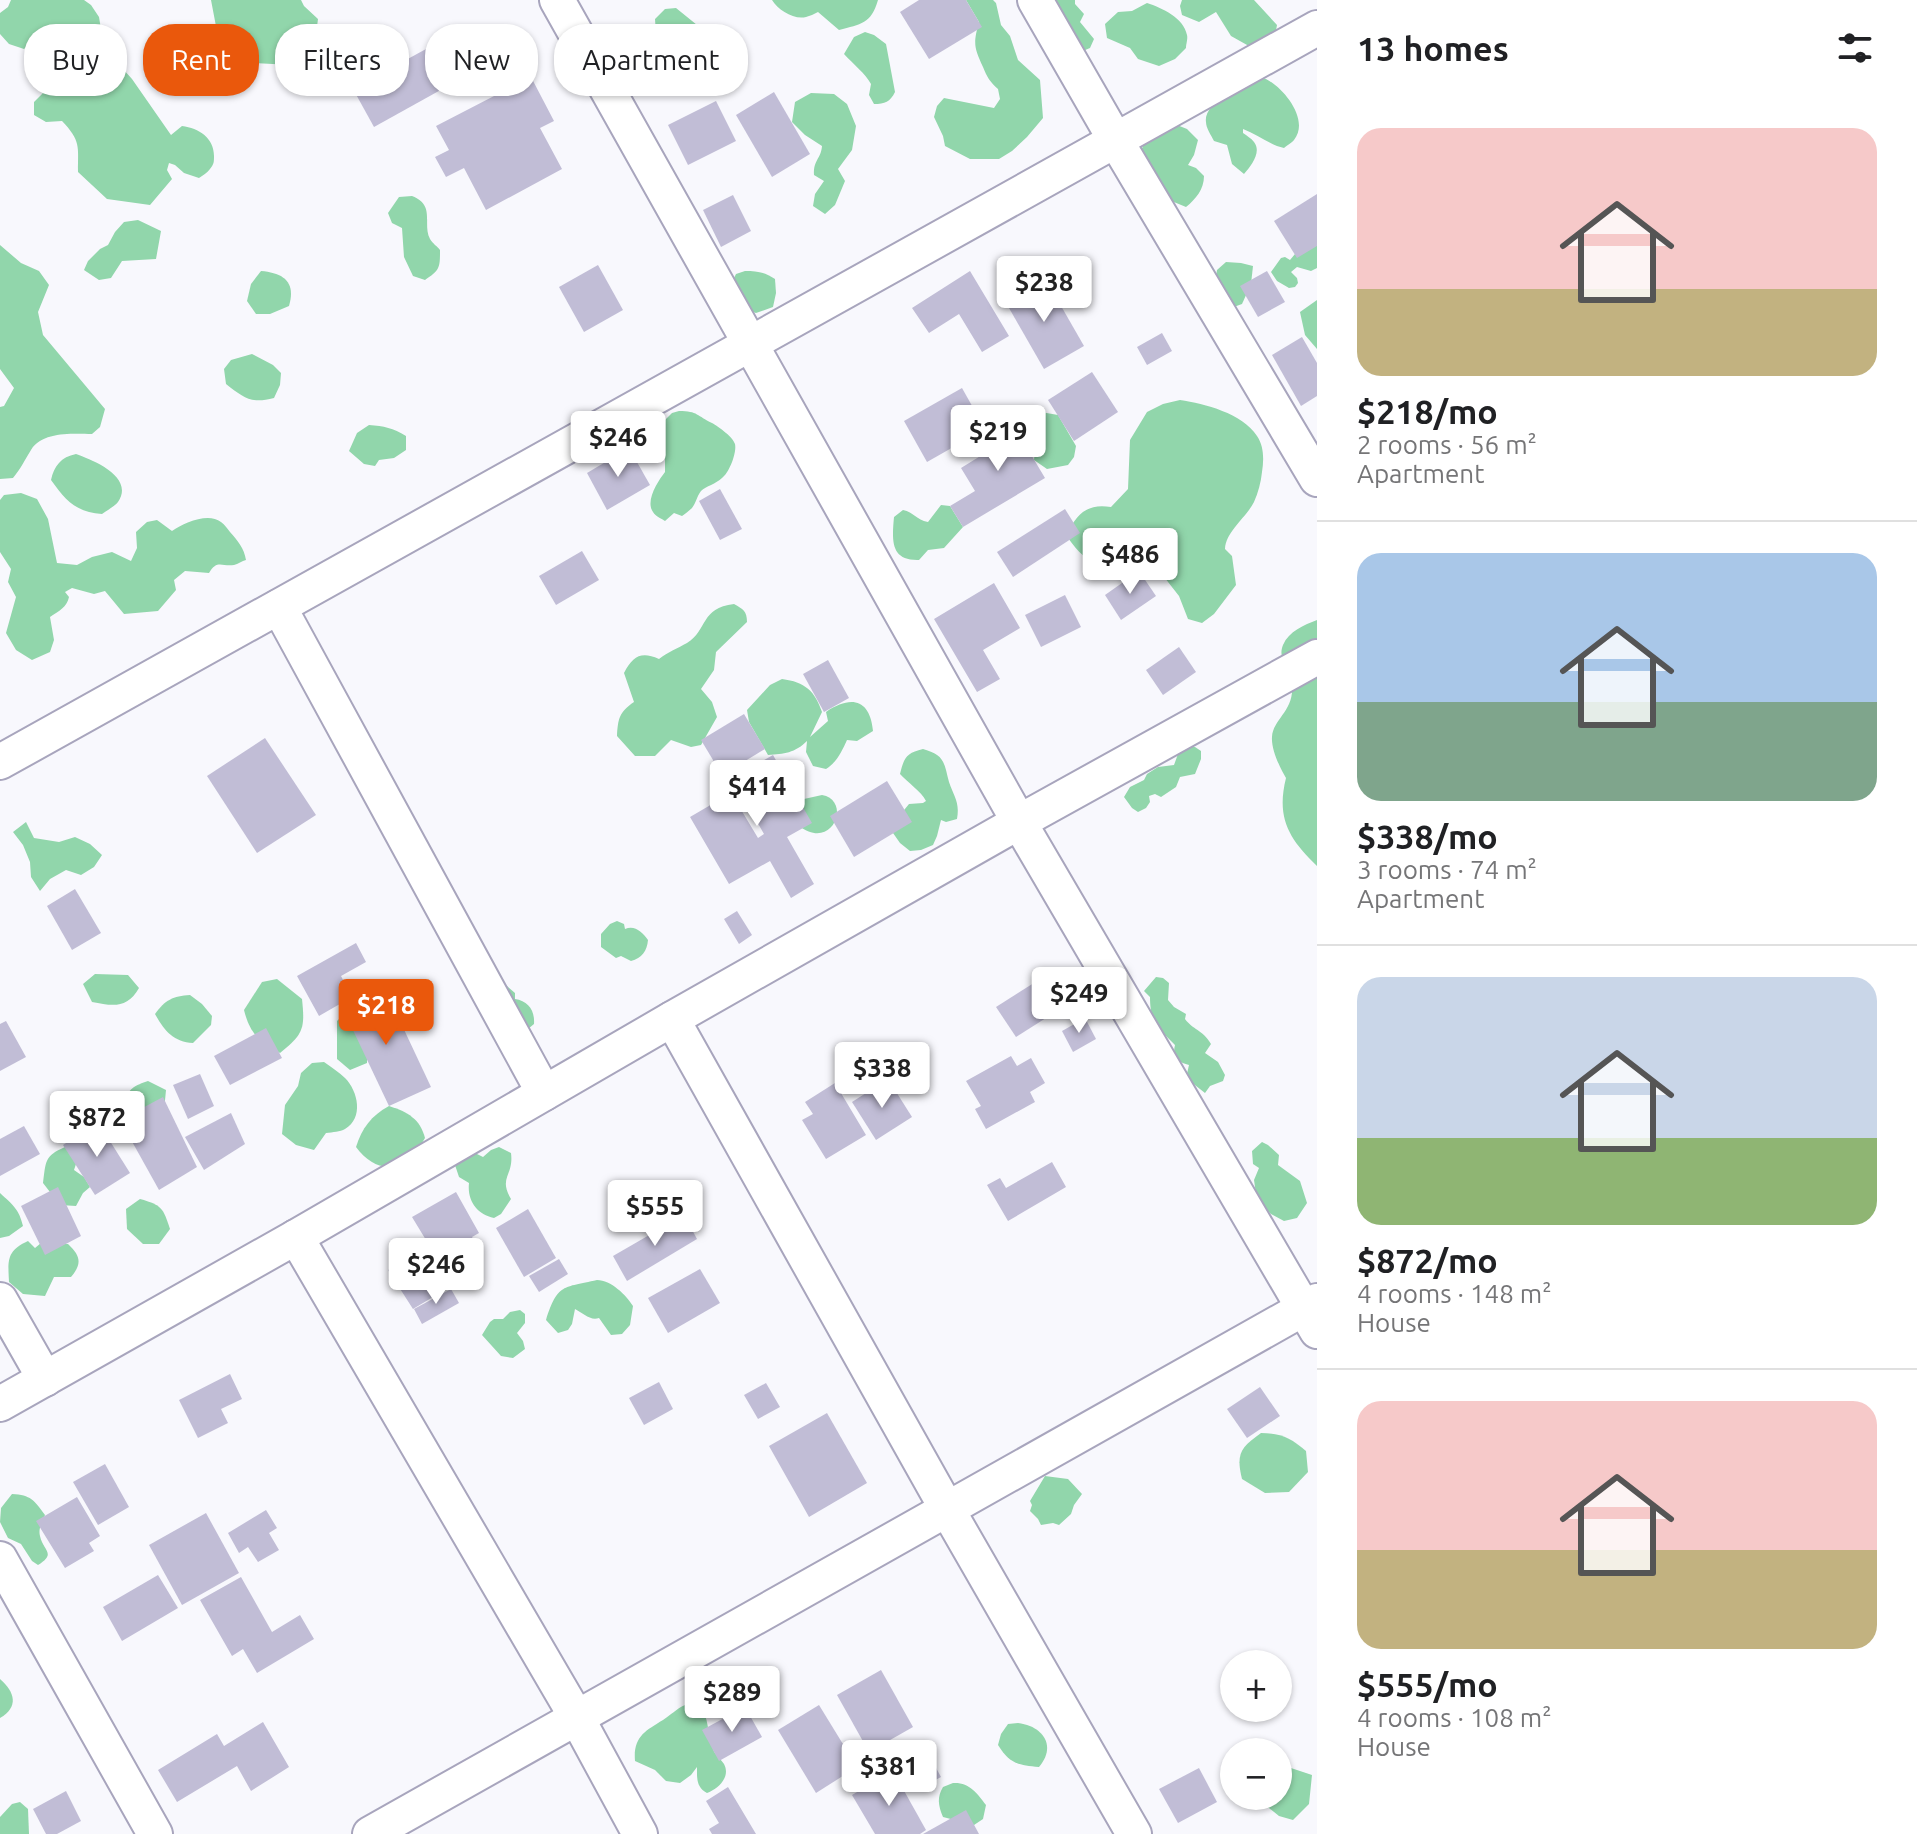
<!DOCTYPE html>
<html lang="en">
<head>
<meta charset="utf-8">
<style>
  :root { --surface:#fff; --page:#f2f2f2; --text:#202124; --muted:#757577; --line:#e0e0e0; --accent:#ea580c }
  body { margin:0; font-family:Ubuntu,sans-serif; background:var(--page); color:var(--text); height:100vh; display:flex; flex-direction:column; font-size:30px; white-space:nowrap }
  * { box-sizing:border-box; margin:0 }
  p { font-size:26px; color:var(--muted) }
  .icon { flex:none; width:44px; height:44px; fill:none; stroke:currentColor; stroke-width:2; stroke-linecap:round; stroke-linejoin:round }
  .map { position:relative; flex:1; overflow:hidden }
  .details { display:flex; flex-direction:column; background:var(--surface); width:600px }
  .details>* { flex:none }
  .hud { position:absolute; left:24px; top:24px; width:760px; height:72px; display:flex; gap:16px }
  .controls { position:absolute; left:1220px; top:1650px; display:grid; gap:16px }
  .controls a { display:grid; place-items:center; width:72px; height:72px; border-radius:50%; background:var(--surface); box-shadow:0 2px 6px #0004; font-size:40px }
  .price { position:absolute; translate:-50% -68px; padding:0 18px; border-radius:8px; background:#fff; color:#222; font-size:26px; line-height:52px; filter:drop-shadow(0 2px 4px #0008) }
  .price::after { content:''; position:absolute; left:50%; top:48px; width:24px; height:18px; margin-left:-12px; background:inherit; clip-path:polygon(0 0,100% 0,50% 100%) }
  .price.selected { background:var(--accent); color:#fff }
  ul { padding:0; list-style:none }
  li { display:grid; align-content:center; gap:16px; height:424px; padding:0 40px }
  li+li { border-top:2px solid var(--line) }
  li span { display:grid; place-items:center; height:248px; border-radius:24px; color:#555 }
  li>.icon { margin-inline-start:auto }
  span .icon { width:144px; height:144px; fill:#fffc; stroke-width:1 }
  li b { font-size:34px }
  h2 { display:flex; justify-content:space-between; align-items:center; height:96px; padding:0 40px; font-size:34px }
  .pill { padding:0 28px; border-radius:32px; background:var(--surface); box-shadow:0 2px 6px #0004; font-size:28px; line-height:72px }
  .pill.selected { background:var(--accent); color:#fff }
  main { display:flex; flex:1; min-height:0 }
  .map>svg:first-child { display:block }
  .forest { fill:#91d6ab }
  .building { fill:#c1bdd6 }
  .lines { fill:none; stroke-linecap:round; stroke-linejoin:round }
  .street-casing { stroke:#a8a5bd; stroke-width:38 }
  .street { stroke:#fff; stroke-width:34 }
</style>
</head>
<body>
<main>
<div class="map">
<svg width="1317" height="1834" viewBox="0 0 1317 1834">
  <rect width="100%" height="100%" fill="#f8f8fd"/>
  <!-- forest -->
  <g class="forest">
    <path d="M11 0H84L91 5 99 17 101 29 112 46 113 58 132 79 171 135 182 126C199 128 214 138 214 156 214 162 214 164 210 169 207 173 203 175 199 178L184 173 175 165 169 163 167 170 172 179 150 205 107 199 78 172C78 146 81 141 62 121L46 122 34 115V102L43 93 89 91 83 60 72 65 46 55 31 42 24 49 9 44 0 34V13L8 7Z"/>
    <path d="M211 0H301L304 6 318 19 315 42 291 65 238 62 219 42Z"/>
    <path d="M772 0H878C871 24 861 24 839 30L818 12C814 14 810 16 806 17 794 20 778 10 772 0Z"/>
    <path d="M966 0H993L996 3 1001 25 1010 36 1018 60 1040 80 1043 118 1027 137 1012 151 999 159H970L945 146 943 136 934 117 937 106 944 98 994 108 1000 99 998 89C990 82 987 77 983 67 974 47 973 44 979 22Z"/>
    <path d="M1042 0H1075V4L1084 14 1080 22 1094 39 1090 48 1078 53Z"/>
    <path d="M1182 0H1254L1277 25 1275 36 1256 50 1231 36 1216 12 1199 22 1182 15 1180 6Z"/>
    <path d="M1147 3C1162 8 1184 18 1187 35 1188 39 1186 44 1186 48L1175 59 1159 66 1138 59 1130 48 1107 38 1105 24 1118 12 1132 11Z"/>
    <path d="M676 8 697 25 696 41 687 51 667 60 646 55 648 44 656 34 655 19 665 9Z"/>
    <path d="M865 32 874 35 886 44 895 92C890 102 885 104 874 104L869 95 871 84C865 73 853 64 844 54L854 37Z"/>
    <path d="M1253 75C1258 77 1262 78 1266 79 1284 88 1310 120 1294 140 1292 143 1287 145 1284 148 1270 145 1257 134 1243 129V133C1247 136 1251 138 1254 142 1262 152 1251 166 1244 174L1232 164 1227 145 1214 141C1211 135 1206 128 1206 122 1203 104 1241 84 1253 75Z"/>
    <path d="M811 93 834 94 847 104 856 126 852 150 838 169 845 181 835 205 825 214 813 206 815 194 824 181 814 175C813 160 821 159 822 146L805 135 792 122 795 102Z"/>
    <path d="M1177 125 1187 129 1198 140 1194 155 1188 165 1196 168 1204 176C1204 189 1196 199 1186 207L1169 200 1141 150 1147 139Z"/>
    <path d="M412 196C436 205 422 224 430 239 433 244 437 246 440 250 440 268 440 270 425 280L413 276 404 257 402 228 392 223 388 213 399 197Z"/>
    <path d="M138 220 161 231 156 259 122 261 111 278 99 280 84 270 88 261 100 249 108 245 115 232 124 222Z"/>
    <path d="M1317 241V268L1311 271 1297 267 1291 272 1297 278 1298 283 1295 287 1289 288 1277 281 1271 272 1281 258 1285 257 1290 260 1295 254Z"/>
    <path d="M0 245 21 263 39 271 49 285 38 312 43 335 105 409 100 427 92 434C73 434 43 431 31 450 24 461 22 467 13 478L0 479V407L4 406 14 388 0 369Z"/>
    <path d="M1226 262 1241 263 1253 266 1251 284 1242 304 1231 308 1215 282 1217 270Z"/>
    <path d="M261 271C284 273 296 282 289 306L270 314H256L247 301 251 284Z"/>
    <path d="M745 271C757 271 765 272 775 279L776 293 773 307 756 313 739 307 733 280 736 274Z"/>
    <path d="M1317 300V349L1305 335 1300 312Z"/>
    <path d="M252 354 273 365 281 373 280 385 274 398C251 404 244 398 226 384L224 369 231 360Z"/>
    <path d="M1180 400C1205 404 1242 413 1257 436 1264 446 1264 460 1262 472 1261 482 1258 493 1254 502 1246 518 1226 531 1225 549L1232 556 1236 585 1214 614 1202 623 1188 619 1179 596 1161 573 1158 564C1132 574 1135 572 1115 554L1100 567C1083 557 1077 551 1066 535 1077 514 1087 503 1111 507L1128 489 1130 440 1147 412 1163 404Z"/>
    <path d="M679 411C698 411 697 416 712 423 719 427 733 437 735 444 737 453 729 473 722 478 716 484 706 486 701 491 697 496 696 503 692 508 689 511 686 513 682 516L674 513 665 521C661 518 656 517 653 512 645 501 658 481 665 472V459L652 443V433L672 413Z"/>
    <path d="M1041 412 1058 415 1076 446 1074 457 1068 465 1047 469 1034 460 1035 452 1027 442 1022 428 1032 415Z"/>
    <path d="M369 425C384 426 393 428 406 436V450L394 458 379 460 375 466 364 464 349 451 357 433Z"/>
    <path d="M76 454C93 460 135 477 118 502 115 506 106 511 102 514 76 512 66 501 51 480 54 466 61 457 76 454Z"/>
    <path d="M21 493 37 499 48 519 57 563 77 565 92 557 112 552 131 561 137 548 136 532 147 522 157 520 172 531C184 523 208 512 221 522 225 525 227 528 230 532 238 541 244 548 246 560 242 561 238 564 234 565 222 567 217 559 209 573L185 571 174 580 176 590 158 611 124 614 105 591 94 594 72 588 65 592 69 597C67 607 59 611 50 617L54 640 50 652 32 660 16 650 6 633 16 597 8 582 11 569 0 552V500L4 495Z"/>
    <path d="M941 505 950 506 963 527 944 548 928 550 919 560C890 561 892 540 894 517L903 510C914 512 916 520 928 522Z"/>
    <path d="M734 604C743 609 747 611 747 622L716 652 714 670 701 689 712 702 717 717 701 745 691 747 671 740 655 756H635L617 736C618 719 619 712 634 702L624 673C633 656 641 651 659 659 668 652 678 648 687 643 708 630 700 608 734 604Z"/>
    <path d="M1317 620V866C1289 839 1276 818 1286 778 1280 768 1271 749 1272 737 1273 719 1294 711 1292 686 1290 673 1277 659 1283 645 1289 631 1304 625 1317 620Z"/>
    <path d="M782 679C805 682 815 691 822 712L810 737 828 721 826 712C851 695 870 699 873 731L857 741 847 740C842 751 837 762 826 769L813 766 806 752 807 741C795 753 784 754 768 755L749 722 747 710 770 685Z"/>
    <path d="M1190 747H1195L1201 751V759L1195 774 1180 777 1176 787 1161 797 1155 794 1149 796 1150 802 1146 808 1138 812 1132 808 1124 797 1130 787 1144 780 1147 774 1158 767 1174 765 1178 754Z"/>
    <path d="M923 749C945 755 944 763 949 782 954 797 960 802 957 819L946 822 941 820 937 836 933 845 921 850 910 851 900 843 893 833 900 815 909 804 923 803 926 801C921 791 908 783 900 774 904 758 906 753 923 749Z"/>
    <path d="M822 795C852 800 833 852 799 826V804L804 799Z"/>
    <path d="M26 822 34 838 59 842 75 837 90 844 102 855 94 867 81 875 66 870 50 879 40 891 31 877 30 862 23 845 13 832Z"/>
    <path d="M617 921 624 924 625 929C635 925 642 932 648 940 647 951 642 958 631 961L621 956 616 958 601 947V934L610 924Z"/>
    <path d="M95 974 128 975 139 988C127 1009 113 1006 92 1002L83 984Z"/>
    <path d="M1156 977 1163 978 1169 983 1168 1000 1174 1007 1186 1014 1185 1019C1193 1030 1202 1029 1211 1044L1205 1053 1218 1062 1225 1075 1223 1081 1210 1086 1205 1093 1186 1078 1189 1065C1178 1063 1172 1056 1175 1045 1158 1028 1150 1022 1150 997L1144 991Z"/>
    <path d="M277 979 302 999C305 1028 304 1034 280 1053 259 1041 250 1034 244 1010L262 982Z"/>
    <path d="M507 986 515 993V999C528 1001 535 1010 534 1024L528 1029 498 988Z"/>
    <path d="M190 995 202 1004 212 1016 211 1025 193 1043C173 1042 164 1030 155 1014 165 1000 173 996 190 995Z"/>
    <path d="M346 1012 367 1049V1063L350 1070 337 1059V1021Z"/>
    <path d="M324 1062C331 1067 339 1072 345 1078 358 1091 364 1118 345 1129 340 1132 333 1132 326 1133L314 1150 296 1145 282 1134 285 1105 298 1086 301 1073 312 1063Z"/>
    <path d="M148 1081 166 1090 164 1111 128 1121 109 1130 94 1126 87 1118 67 1133 58 1125 56 1110 66 1098 76 1095 93 1106 104 1104 122 1107 126 1103C126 1089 136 1085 148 1081Z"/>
    <path d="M389 1106C408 1112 420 1119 425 1138 407 1170 379 1178 356 1147 362 1128 371 1116 389 1106Z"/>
    <path d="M1262 1142 1268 1145 1279 1155 1278 1165 1300 1181 1307 1203 1297 1218 1284 1221 1271 1214 1257 1201 1254 1180 1259 1168 1253 1164 1252 1151Z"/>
    <path d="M65 1147 78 1158 74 1170 84 1177 90 1187 83 1193 76 1206 60 1205 43 1183C46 1162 44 1156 65 1147Z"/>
    <path d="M499 1147 511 1153C514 1176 498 1177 511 1199L501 1214 494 1218C477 1214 467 1201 469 1183L459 1177 455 1165 463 1154 475 1153 483 1157 491 1150Z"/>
    <path d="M0 1193C13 1205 19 1209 23 1226L9 1236 0 1238Z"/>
    <path d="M140 1199C162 1205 163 1208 170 1229L159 1244H143L127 1229 126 1209Z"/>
    <path d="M28 1241 35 1248 41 1243 68 1244C81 1256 82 1264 71 1277H54L45 1296 23 1294 9 1282C8 1261 6 1251 28 1241Z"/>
    <path d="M597 1280C611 1280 626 1295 633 1306L630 1325 622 1334 611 1335 599 1318C590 1321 583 1313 575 1309L572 1324 568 1330 558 1333 546 1320C558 1283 563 1288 597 1280Z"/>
    <path d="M520 1310 525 1314V1323L517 1333 523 1341 525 1349 513 1358 501 1356 482 1335 490 1322 494 1319H503L510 1312Z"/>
    <path d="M1261 1433C1281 1433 1291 1438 1306 1451L1308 1472 1289 1492 1265 1493 1242 1479C1236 1454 1240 1448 1261 1433Z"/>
    <path d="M1045 1476 1068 1479 1082 1494 1074 1505 1071 1514 1059 1525 1053 1523 1041 1525 1038 1519 1030 1511 1032 1505 1030 1501Z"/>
    <path d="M12 1494C31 1495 34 1500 45 1515 42 1522 38 1529 40 1536 43 1551 57 1553 38 1565L32 1561 21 1544 8 1538 0 1522 1 1508Z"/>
    <path d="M0 1679C15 1692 19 1707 0 1718Z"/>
    <path d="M685 1705 697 1706 704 1711C708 1723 709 1736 713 1749 715 1755 721 1759 724 1764 731 1777 718 1789 707 1793 696 1787 697 1778 697 1767L691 1775 680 1783 666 1781 655 1770 635 1761C633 1737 645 1731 663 1720 671 1715 676 1709 685 1705Z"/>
    <path d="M1018 1723C1043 1726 1057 1746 1039 1767 1018 1765 1010 1764 998 1745L1001 1734 1008 1724Z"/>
    <path d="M1282 1765 1312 1775 1309 1804 1293 1820 1279 1816 1259 1800V1796H1278V1766Z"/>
    <path d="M953 1783C969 1782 977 1793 986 1805L983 1819 974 1825 943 1817C938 1805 937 1797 943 1787Z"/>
    <path d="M20 1802 28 1809 29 1834H0V1817L12 1804Z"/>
  </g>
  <!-- building -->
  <g class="building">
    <path d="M919 0H966L982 27 929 59 900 12Z"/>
    <path d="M426 49 446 87 374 127 353 89Z"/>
    <path d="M531 77 554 121 540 128 562 169 486 210 464 168 446 177 435 157 449 150 436 126Z"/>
    <path d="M774 92 810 154 772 177 736 115Z"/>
    <path d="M716 101 736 141 688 165 668 125Z"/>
    <path d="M1317 194V246L1297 258 1274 221Z"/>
    <path d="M733 195 751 231 721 247 703 210Z"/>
    <path d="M598 265 623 310 584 332 559 287Z"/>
    <path d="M970 271 1009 336 982 352 959 314 929 333 912 308Z"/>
    <path d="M1267 271 1285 302 1258 317 1240 286Z"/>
    <path d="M1045 278 1084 346 1044 369 1005 301Z"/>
    <path d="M1162 333 1172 351 1147 365 1137 347Z"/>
    <path d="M1302 337 1317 363V396L1301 406 1272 355Z"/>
    <path d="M1092 372 1118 412 1074 441 1048 400Z"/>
    <path d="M962 388 985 429 927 462 904 421Z"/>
    <path d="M1008 416 1045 478 963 527 950 506 975 491 961 468 995 447 985 429Z"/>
    <path d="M629 448 650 485 607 510 587 473Z"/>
    <path d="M720 489 742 529 720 540 699 501Z"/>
    <path d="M1065 509 1080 533 1013 577 997 552Z"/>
    <path d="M582 551 599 580 556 605 539 576Z"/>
    <path d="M1139 571 1156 596 1121 620 1105 595Z"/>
    <path d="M994 583 1020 628 983 650 1000 679 977 692 934 619Z"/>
    <path d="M1065 595 1081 627 1041 647 1025 615Z"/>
    <path d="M1179 647 1196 672 1163 695 1146 670Z"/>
    <path d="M828 660 849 698 824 712 803 674Z"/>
    <path d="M744 714 765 749 722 775 701 740Z"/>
    <path d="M265 738 316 815 257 853 207 776Z"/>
    <path d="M773 755 812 823 787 837 814 884 791 898 770 861 729 884 690 817 731 793 758 838 764 834 732 778Z"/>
    <path d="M887 781 912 822 854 857 830 816Z"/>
    <path d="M75 889 101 933 72 950 47 906Z"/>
    <path d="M737 911 752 935 739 944 724 919Z"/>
    <path d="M356 943 366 962 341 976 352 997 319 1016 297 976Z"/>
    <path d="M1048 974 1068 1004 1016 1037 996 1007Z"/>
    <path d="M384 987 431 1087 389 1106 342 1007Z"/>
    <path d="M1085 1018 1096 1039 1073 1052 1062 1031Z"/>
    <path d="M6 1021 26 1057 0 1071V1024Z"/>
    <path d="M266 1028 282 1058 230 1085 214 1056Z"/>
    <path d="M1011 1056 1017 1066 1031 1058 1045 1083 1030 1092 1035 1102 986 1129 975 1109 981 1106 966 1081Z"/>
    <path d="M200 1074 214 1106 188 1119 173 1085Z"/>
    <path d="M888 1079 912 1117 876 1140 852 1102Z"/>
    <path d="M835 1083 866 1135 826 1159 802 1120 813 1114 805 1102Z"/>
    <path d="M163 1097 197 1167 159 1190 120 1120Z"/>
    <path d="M231 1113 245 1144 204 1170 185 1137Z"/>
    <path d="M98 1122 130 1173 95 1195 63 1145Z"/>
    <path d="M24 1126 40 1154 0 1176V1139Z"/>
    <path d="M1052 1162 1066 1187 1008 1221 987 1185 1000 1178 1006 1188Z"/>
    <path d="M58 1187 81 1236 45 1255 21 1206Z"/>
    <path d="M456 1192 479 1233 472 1237 482 1254 447 1275 453 1285 413 1309 388 1270 429 1245 412 1217Z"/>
    <path d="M528 1209 556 1258 524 1277 496 1228Z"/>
    <path d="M684 1215 697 1239 627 1281 613 1256Z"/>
    <path d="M559 1259 568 1274 539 1292 529 1276Z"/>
    <path d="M700 1269 720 1303 668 1333 648 1298Z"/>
    <path d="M451 1289 459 1303 422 1324 414 1309Z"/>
    <path d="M230 1374 242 1399 221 1409 228 1423 198 1438 179 1400Z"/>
    <path d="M659 1382 673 1409 644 1425 629 1398Z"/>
    <path d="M766 1383 780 1407 758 1419 744 1395Z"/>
    <path d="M1260 1387 1280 1416 1247 1438 1227 1409Z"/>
    <path d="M827 1413 867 1483 809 1517 769 1446Z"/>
    <path d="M105 1464 129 1507 98 1525 73 1482Z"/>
    <path d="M77 1497 100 1536 89 1543 94 1551 65 1568 36 1521Z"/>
    <path d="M266 1510 277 1528 269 1533 279 1550 258 1562 248 1547 239 1553 228 1533Z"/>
    <path d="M206 1513 239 1573 182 1605 149 1545Z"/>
    <path d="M158 1575 178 1608 122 1641 103 1607Z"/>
    <path d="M241 1577 272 1632 300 1615 314 1639 257 1673 243 1649 232 1656 200 1600Z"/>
    <path d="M881 1670 913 1727 869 1752 837 1695Z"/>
    <path d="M819 1705 857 1767 816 1793 778 1730Z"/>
    <path d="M745 1707 762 1737 719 1761 702 1730Z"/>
    <path d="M263 1722 289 1767 251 1791 237 1766 177 1802 158 1770 217 1734 224 1746Z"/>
    <path d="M928 1753 941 1777 915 1791 902 1767Z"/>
    <path d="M1199 1768 1217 1802 1178 1823 1159 1789Z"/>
    <path d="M893 1771 926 1830 920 1834H875L852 1795Z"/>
    <path d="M728 1787 756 1834H712L709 1829 719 1823 706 1801Z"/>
    <path d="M66 1791 81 1821 57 1834H46L33 1809Z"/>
    <path d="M966 1810 979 1834H923Z"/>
  </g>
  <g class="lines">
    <!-- street casing -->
    <g class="street-casing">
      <g id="street">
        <path d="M557 0 1019 822 1317 1331"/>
        <path d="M1035 0 1116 141 1317 479"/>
        <path d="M279 607 544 1093"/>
        <path d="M0 762 1317 28"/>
        <path d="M672 1019 947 1509 1134 1834"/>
        <path d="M296 1237 577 1718 640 1834"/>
        <path d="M0 1300 45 1379"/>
        <path d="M0 1404 296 1237 672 1019 1019 822 1317 657"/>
        <path d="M0 1559 155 1834"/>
        <path d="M370 1834 1317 1301"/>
      </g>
    </g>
    <!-- street -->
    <use href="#street" class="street"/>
  </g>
</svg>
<div class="controls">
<a>+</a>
<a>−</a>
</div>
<b class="price" style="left:1044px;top:324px">$238</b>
<b class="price" style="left:998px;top:473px">$219</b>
<b class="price" style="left:618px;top:479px">$246</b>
<b class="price" style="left:1130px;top:596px">$486</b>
<b class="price" style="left:757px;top:828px">$414</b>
<b class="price" style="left:1079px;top:1035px">$249</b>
<b class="price selected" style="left:386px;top:1047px">$218</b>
<b class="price" style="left:882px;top:1110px">$338</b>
<b class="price" style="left:97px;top:1159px">$872</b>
<b class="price" style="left:655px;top:1248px">$555</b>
<b class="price" style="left:436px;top:1306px">$246</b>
<b class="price" style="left:732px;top:1734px">$289</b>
<b class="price" style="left:889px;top:1808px">$381</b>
<div class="hud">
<a class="pill">Buy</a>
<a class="pill selected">Rent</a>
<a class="pill">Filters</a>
<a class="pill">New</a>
<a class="pill">Apartment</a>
</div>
</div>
<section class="details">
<h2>13 homes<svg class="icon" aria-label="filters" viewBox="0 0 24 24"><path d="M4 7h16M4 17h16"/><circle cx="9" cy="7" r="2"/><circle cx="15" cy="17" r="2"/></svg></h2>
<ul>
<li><span style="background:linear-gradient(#f6c9c9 65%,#c2b280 0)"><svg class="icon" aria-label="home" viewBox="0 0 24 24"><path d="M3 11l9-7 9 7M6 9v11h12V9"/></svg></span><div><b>$218/mo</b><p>2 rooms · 56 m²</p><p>Apartment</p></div></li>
<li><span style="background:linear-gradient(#a9c7e8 60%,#7fa58c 0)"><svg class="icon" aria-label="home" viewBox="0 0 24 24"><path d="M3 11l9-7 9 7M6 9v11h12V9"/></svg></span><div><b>$338/mo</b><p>3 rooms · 74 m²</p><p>Apartment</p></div></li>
<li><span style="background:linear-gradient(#c9d6e8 65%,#8fb573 0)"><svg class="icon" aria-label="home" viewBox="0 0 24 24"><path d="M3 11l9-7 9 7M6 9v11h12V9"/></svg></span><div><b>$872/mo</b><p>4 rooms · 148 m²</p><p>House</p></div></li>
<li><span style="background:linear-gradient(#f6c9c9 60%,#c2b280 0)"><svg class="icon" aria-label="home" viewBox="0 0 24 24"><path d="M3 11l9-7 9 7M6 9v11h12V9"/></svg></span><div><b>$555/mo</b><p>4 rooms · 108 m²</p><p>House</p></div></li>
</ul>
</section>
</main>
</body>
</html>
